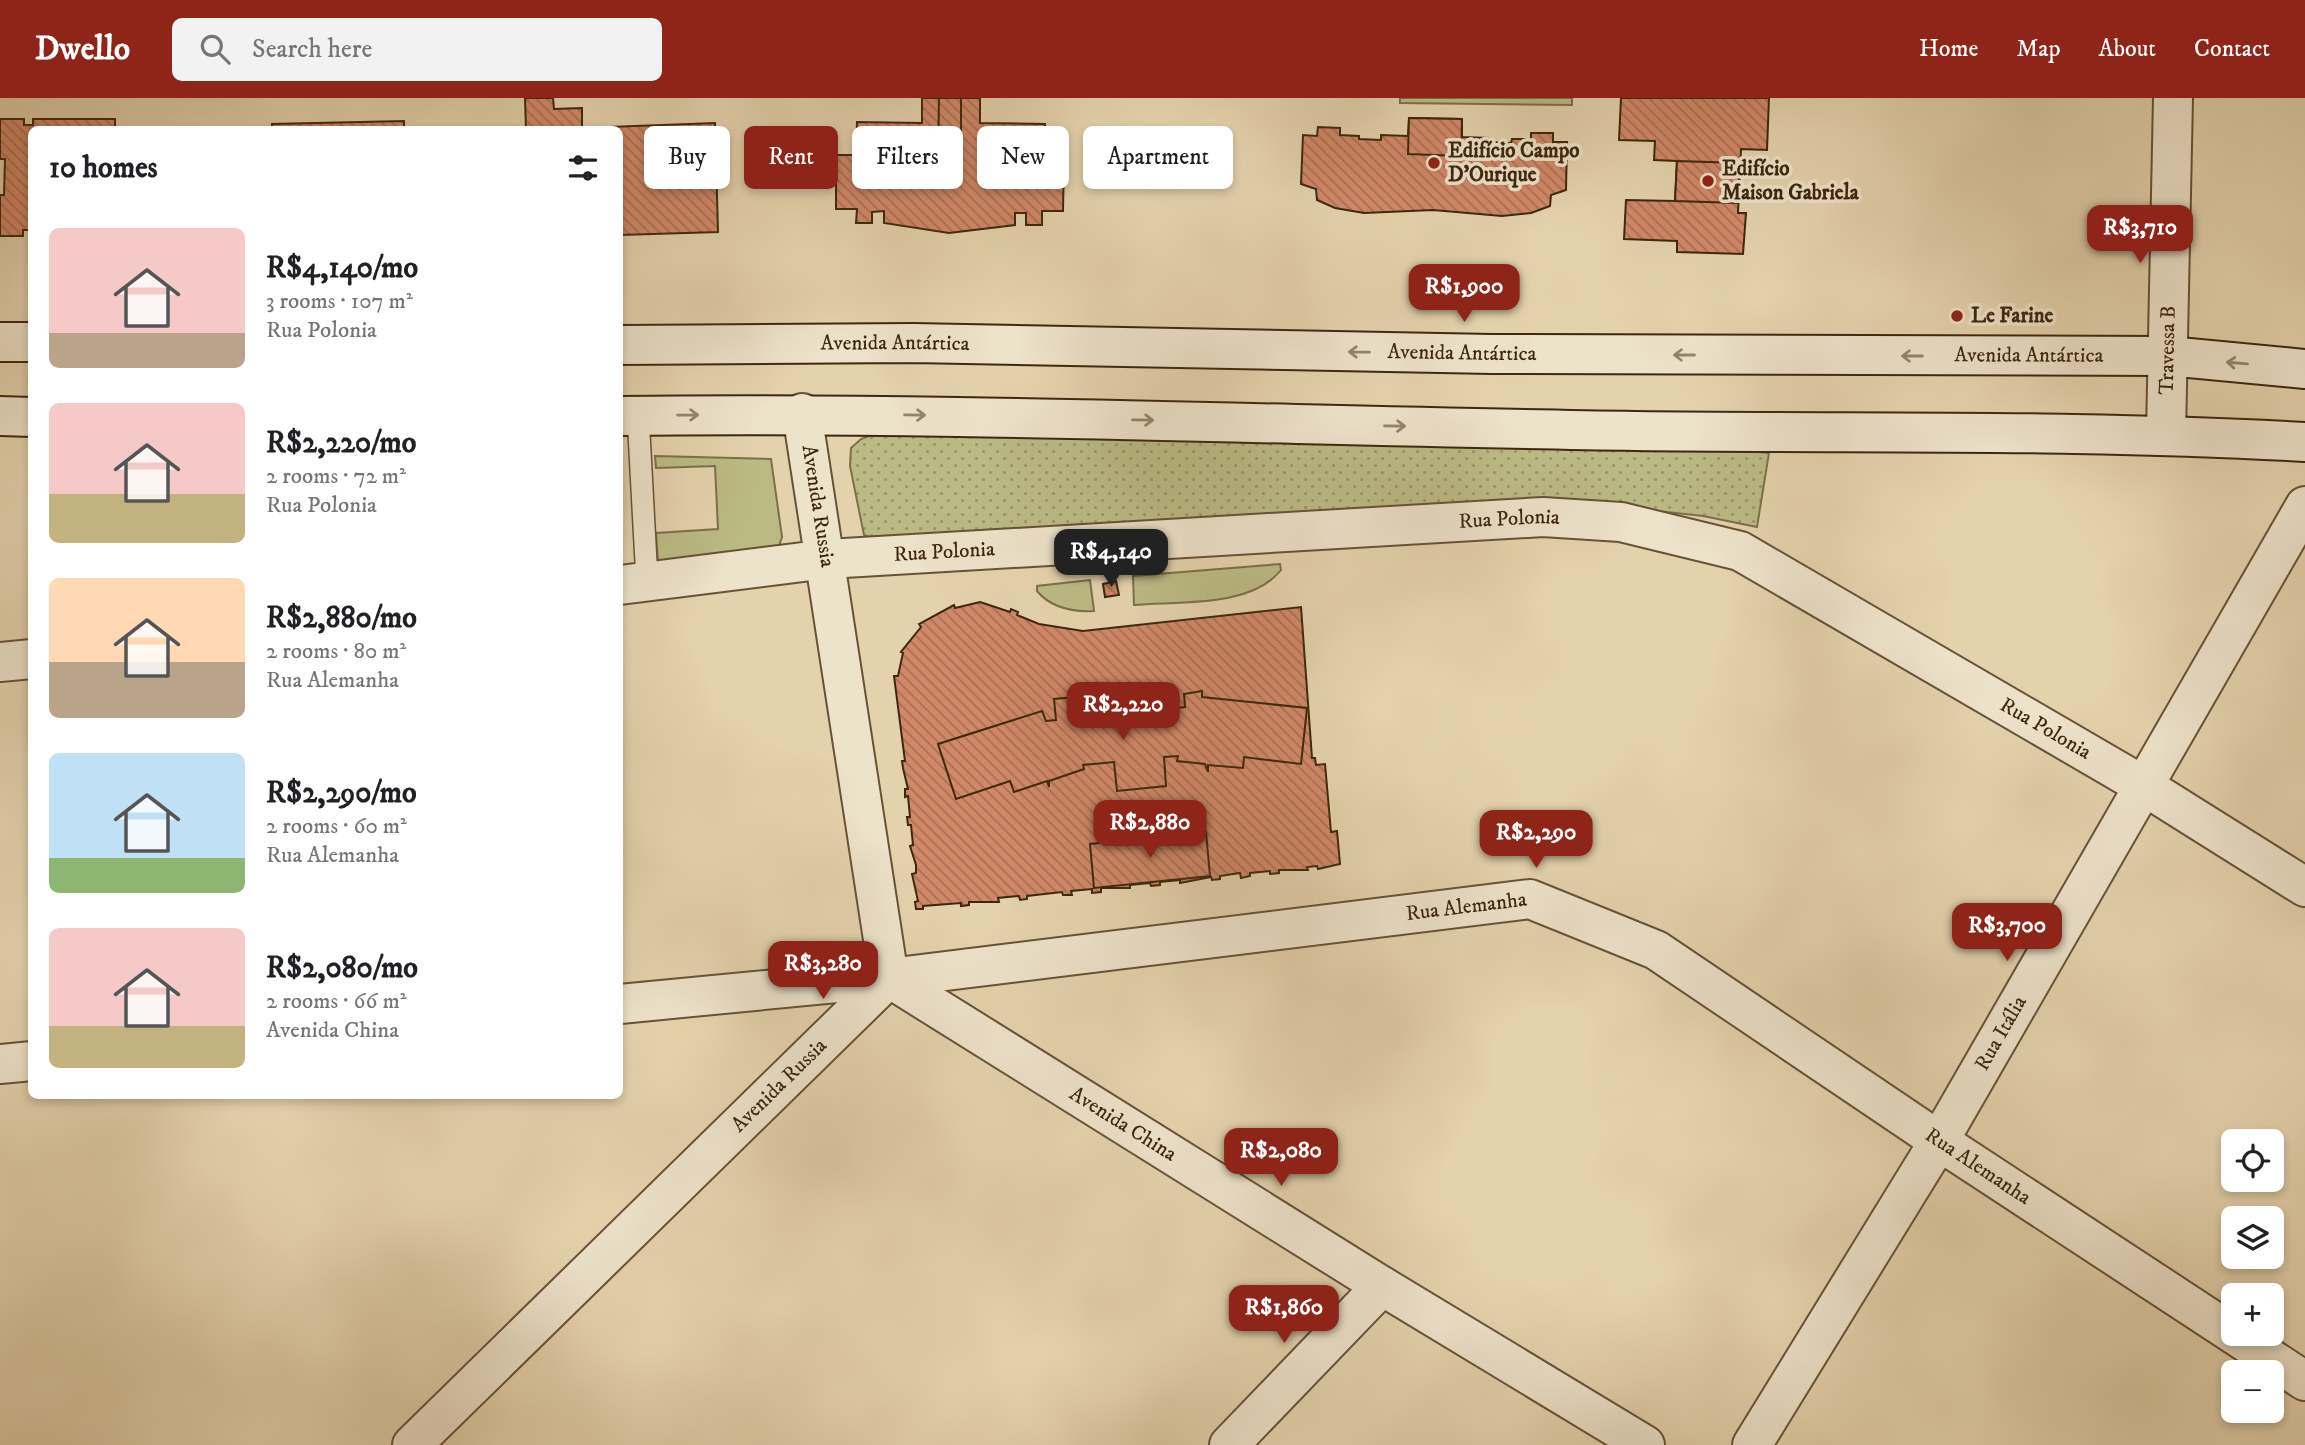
<!DOCTYPE html>
<html lang="en">
<head>
<meta charset="utf-8">
<style>
  :root { --surface:#fff; --page:#f2f2f2; --text:#202124; --muted:#757577; --accent:#8f2418 }
  body { margin:0; font-family:"IM FELL DW Pica",serif; background:var(--page); color:var(--text); height:100vh; display:flex; flex-direction:column; font-size:26px; white-space:nowrap }
  * { box-sizing:border-box; margin:0 }
  p { font-size:23px; color:var(--muted) }
  .icon { flex:none; width:38px; height:38px; fill:none; stroke:currentColor; stroke-width:2; stroke-linecap:round; stroke-linejoin:round }
  .map { position:relative; flex:1; overflow:hidden }
  .side { position:absolute; left:28px; top:28px; width:595px; height:973px; display:flex; flex-direction:column; background:var(--surface); border-radius:10px; box-shadow:0 4px 10px #0003 }
  .side>* { flex:none }
  .top-card { position:absolute; left:644px; top:28px; width:665px; height:63px; display:flex; gap:14px }
  .tools { position:absolute; left:2221px; top:1031px; display:grid; gap:14px }
  .tools a { display:grid; place-items:center; width:63px; height:63px; border-radius:10px; background:var(--surface); box-shadow:0 4px 10px #0003; font-size:35px }
  .price { position:absolute; translate:-50% -60px; padding:0 16px; border-radius:14px; background:var(--accent); color:#fff; font-size:23px; line-height:46px; filter:drop-shadow(0 2px 4px #0008) }
  .price::after { content:''; position:absolute; left:50%; top:42px; width:21px; height:16px; margin-left:-10px; background:inherit; clip-path:polygon(0 0,100% 0,50% 100%) }
  .price.current { background:#222; color:#fff }
  ul { padding:0; list-style:none }
  li { display:flex; align-items:center; gap:21px; height:175px; padding:0 21px }
  li span { display:grid; place-items:center; flex:none; width:196px; height:140px; border-radius:10px; color:#555 }
  li>.icon { margin-inline-start:auto }
  span .icon { width:84px; height:84px; fill:#fffc; stroke-width:1 }
  li b { font-size:30px }
  h2 { display:flex; justify-content:space-between; align-items:center; height:84px; padding:0 21px; font-size:30px }
  .tag { padding:0 24px; border-radius:10px; background:var(--surface); box-shadow:0 4px 10px #0003; font-size:24px; line-height:63px }
  .tag.current { background:var(--accent); color:#fff }
  header { display:flex; align-items:center; gap:42px; box-sizing:border-box; height:98px; padding:0 35px; background:var(--accent); color:#fff }
  header strong { font-size:33px }
  nav { display:flex; gap:38px; margin-inline-start:auto; font-size:24px }
  .search { width:490px; height:63px; background:var(--page); display:flex; align-items:center; gap:18px; box-sizing:border-box; padding:0 24px; border-radius:10px; color:var(--muted); font-size:26px }
  .map>svg:first-child { display:block }
  .grass { fill:#bbba85; stroke:#7c704a; stroke-width:2 }
  .park { fill:url(#park-dots); stroke:#7c704a; stroke-width:2 }
  .building { fill:url(#building-back-hatch); stroke:#3d270e; stroke-width:2 }
  .lines { fill:none; stroke-linecap:round; stroke-linejoin:round }
  .lane-casing { stroke:#675236; stroke-width:24 }
  .street-casing { stroke:#675236; stroke-width:42 }
  .secondary-casing { stroke:#3d270e; stroke-width:42 }
  .lane { stroke:#ede2ca; stroke-width:21 }
  .street { stroke:#ede2ca; stroke-width:38 }
  .secondary { stroke:#ede2ca; stroke-width:38 }
  .oneway { stroke:#95846c }
  .poi-dot { fill:#8f2418; stroke:#ede2ca; stroke-width:2.5 }
  .labels { text-anchor:middle; dominant-baseline:central; stroke-width:7; stroke-linejoin:round; paint-order:stroke }
  .poi-label { font-size:21px; font-weight:bold; fill:#3d270e; stroke:#ede2ca; text-anchor:start }
  .street-label { font-size:21px; fill:#3d270e; stroke:#ede2ca }
</style>
</head>
<body>
<header>
<strong>Dwello</strong>
<div class="search"><svg class="icon" aria-label="search" viewBox="0 0 24 24"><circle cx="10" cy="10" r="6"/><path d="M15 15l6 6"/></svg>Search here</div>
<nav><a>Home</a><a>Map</a><a>About</a><a>Contact</a></nav>
</header>
<div class="map">
<svg width="2305" height="1347" viewBox="0 0 2305 1347">
  <defs>
    <pattern id="park-dots" width="8" height="8" patternUnits="userSpaceOnUse" patternTransform="scale(1.75)"><rect width="8" height="8" fill="#bbba85"/><path d="M2 2h.1M6 6h.1" fill="none" stroke="#99976b" stroke-width="1.8" stroke-linecap="round"/></pattern>
    <pattern id="building-back-hatch" width="6" height="6" patternUnits="userSpaceOnUse" patternTransform="scale(1.75)"><rect width="6" height="6" fill="#d18869"/><path d="M-1 5l2 2M0 0l6 6M5-1l2 2" fill="none" stroke="#ab6f55"/></pattern>
  </defs>
  <rect width="100%" height="100%" fill="#e4d2ad"/>
  <filter id="stains"><feTurbulence type="fractalNoise" baseFrequency=".00286" numOctaves="4"/><feColorMatrix values="0 0 0 0 .2 0 0 0 0 .09 0 0 0 0 .02 0 0 0 .5 -.17"/></filter>
  <radialGradient id="worn" r=".72"><stop offset=".6" stop-color="#630" stop-opacity="0"/><stop offset="1" stop-color="#630" stop-opacity=".3"/></radialGradient>
  <!-- grass -->
  <g class="grass">
    <path d="M1400 0H1572V7L1400 5Z"/>
    <path d="M655 358 771 361 782 439 779 448 658 463 656 435 718 431 715 368 656 370Z"/>
    <path d="M1280 466 1281 472C1251 510 1179 503 1134 507L1133 478Z"/>
    <path d="M1090 482 1094 513C1073 514 1051 510 1037 493V488Z"/>
  </g>
  <!-- park -->
  <path class="park" d="M874 336 1617 342 1769 355 1757 429 1703 418 1630 410 881 443 864 437 850 368 851 350 861 341Z"/>
  <!-- building -->
  <g class="building">
    <path d="M525 0H553L554 11 582 10V30L715 25 718 134 620 137V32H526Z"/>
    <path d="M922 0H980V25L1045 26V59L1064 60 1063 113H1042V127H1026V115H1015V127L949 135 884 125V113L872 114V125H856L857 111H836V57H856L857 24 922 25Z"/>
    <path d="M939 0H961V67H938Z"/>
    <path d="M1621 0H1769L1767 52 1741 51 1738 115H1746L1743 156 1677 154V143L1624 141 1626 102 1675 103 1677 63 1654 62 1655 43 1619 42Z"/>
    <path d="M1409 20 1462 21V39L1489 40V44L1511 45 1512 41H1531V35H1553V44H1567L1566 92 1551 97 1550 108 1531 115 1502 118 1433 112 1364 115 1335 110 1317 102 1316 91 1301 86 1303 37 1317 38 1318 29 1340 30V37L1359 38V41L1381 42V37L1408 38Z"/>
    <path d="M1409 20 1462 21 1461 58 1408 56Z"/>
    <path d="M0 21H24V27H33V21H115V32H32V132H23V138H0V97H4L5 61H0Z"/>
    <path d="M404 23V32H272V26Z"/>
    <path d="M1677 63 1740 65 1738 105 1675 103Z"/>
    <path d="M1116 483 1119 497 1105 499 1103 486Z"/>
    <path d="M980 504 1010 514 1011 511 1018 514 1017 517 1039 526 1083 533 1301 509 1312 660H1315L1316 667 1325 666 1331 734 1337 733 1340 766 1318 771 1317 768 1307 769 1308 772H1279V775L1270 776V773L1250 775V778L1241 780 1240 775 1220 778V781L1212 782 1211 779 1180 785V782L1160 784V787L1151 788 1150 785 1130 787V790H1101V794L1092 795V791L1071 793 1072 797H1063L1062 794 1027 798V801L1020 802 1019 798 998 800 999 804H969V807L961 808V805L923 808V811H916L915 804 918 803 912 776 916 775V767L910 748 913 747 911 727H908L907 719H910L908 698 905 699V691H908L903 670 902 663H905L894 578H898L903 555 901 554 921 529 919 526 954 507 955 510Z"/>
    <path d="M1202 593V599L1307 610 1301 666 1244 659 1243 670 1208 667V674L1205 666 1177 663 1178 658 1164 659 1166 688 1117 693 1114 664 1083 667 1084 671 1049 683V689L1047 683 1014 694 1010 683 956 701 938 646 1042 613 1046 623 1056 622 1054 601 1112 596 1114 616 1185 609 1184 596Z"/>
    <path d="M1206 734 1210 778 1094 790 1090 746Z"/>
  </g>
  <g class="lines">
    <!-- lane casing -->
    <g class="lane-casing">
      <path id="lane" d="M638 317 647 483"/>
    </g>
    <!-- street casing -->
    <g class="street-casing">
      <g id="street">
        <path id="s1" d="M2166 336 2173 0"/>
        <path id="s2" d="M620 487 827 461 1543 419 1621 424 1740 453 2144 688 2305 789"/>
        <path d="M0 564 32 561"/>
        <path id="s3" d="M889 880 1382 1188 1645 1347"/>
        <path id="s4" d="M620 906 889 880 1530 801 1656 852 1939 1043 2305 1283"/>
        <path d="M0 966 32 963"/>
        <path id="s5" d="M412 1347 889 880 802 315"/>
        <path d="M1229 1347 1382 1188"/>
        <path id="s6" d="M1752 1347 1939 1043 2305 408"/>
      </g>
    </g>
    <!-- secondary casing -->
    <g class="secondary-casing">
      <g id="secondary">
        <path d="M0 244H32"/>
        <path id="s7" d="M620 247 913 245 1492 256 2168 258 2305 271"/>
        <path d="M0 318 32 319"/>
        <path d="M620 318C958 314 1297 328 1636 333 1859 336 2082 331 2305 344"/>
      </g>
    </g>
    <!-- lane -->
    <use href="#lane" class="lane"/>
    <!-- street -->
    <use href="#street" class="street"/>
    <!-- secondary -->
    <use href="#secondary" class="secondary"/>
  </g>
  <!-- one-way arrows -->
  <defs><path id="oneway-shaft" d="M-6 0H5M1.5-3L5.5 0L1.5 3" fill="none" stroke-width="1.6" stroke-linecap="round" stroke-linejoin="round" transform="scale(1.75)"/></defs>
  <g class="oneway">
    <use href="#oneway-shaft" transform="translate(1359 254) rotate(-179)"/>
    <use href="#oneway-shaft" transform="translate(1684 257) rotate(-180)"/>
    <use href="#oneway-shaft" transform="translate(1912 258) rotate(-180)"/>
    <use href="#oneway-shaft" transform="translate(2237 265) rotate(-175)"/>
    <use href="#oneway-shaft" transform="translate(688 317) rotate(-1)"/>
    <use href="#oneway-shaft" transform="translate(915 317) rotate(1)"/>
    <use href="#oneway-shaft" transform="translate(1143 322) rotate(1)"/>
    <use href="#oneway-shaft" transform="translate(1395 328) rotate(1)"/>
  </g>
  <!-- markers -->
  <g class="poi-dot">
    <circle cx="1434" cy="65" r="7"/>
    <circle cx="1708" cy="83" r="7"/>
    <circle cx="1957" cy="218" r="7"/>
  </g>
  <g class="labels">
    <!-- poi labels -->
    <g class="poi-label">
      <text x="1448" y="53">Edifício Campo<tspan x="1448" dy="24">D'Ourique</tspan></text>
      <text x="1722" y="71">Edifício<tspan x="1722" dy="24">Maison Gabriela</tspan></text>
      <text x="1971" y="218">Le Farine</text>
    </g>
    <!-- street labels -->
    <g class="street-label">
      <text stroke="none"><textPath href="#s7" startOffset="275">Avenida Antártica</textPath></text>
      <text stroke="none"><textPath href="#s1" startOffset="84">Travessa B</textPath></text>
      <text stroke="none"><textPath href="#s7" startOffset="842">Avenida Antártica</textPath></text>
      <text stroke="none"><textPath href="#s7" startOffset="1409">Avenida Antártica</textPath></text>
      <text transform="translate(818 408) rotate(81)">Avenida Russia</text>
      <text stroke="none"><textPath href="#s2" startOffset="892">Rua Polonia</textPath></text>
      <text stroke="none"><textPath href="#s2" startOffset="326">Rua Polonia</textPath></text>
      <text stroke="none"><textPath href="#s2" startOffset="1480">Rua Polonia</textPath></text>
      <text stroke="none"><textPath href="#s4" startOffset="852">Rua Alemanha</textPath></text>
      <text stroke="none"><textPath href="#s6" startOffset="481">Rua Itália</textPath></text>
      <text stroke="none"><textPath href="#s5" startOffset="514">Avenida Russia</textPath></text>
      <text stroke="none"><textPath href="#s3" startOffset="276">Avenida China</textPath></text>
      <text stroke="none"><textPath href="#s4" startOffset="1440">Rua Alemanha</textPath></text>
    </g>
  </g>
  <rect width="100%" height="100%" filter="url(#stains)"/>
  <rect width="100%" height="100%" fill="url(#worn)"/>
</svg>
<div class="tools">
<a><svg class="icon" aria-label="locate" viewBox="0 0 24 24"><circle cx="12" cy="12" r="6"/><path d="M12 2v4M12 18v4M2 12h4M18 12h4"/></svg></a>
<a><svg class="icon" aria-label="layers" viewBox="0 0 24 24"><path d="M12 4l9 5-9 5-9-5zM3 14l9 5 9-5"/></svg></a>
<a>+</a>
<a>−</a>
</div>
<b class="price" style="left:2140px;top:167px">R$3,710</b>
<b class="price" style="left:1464px;top:226px">R$1,900</b>
<b class="price current" style="left:1111px;top:491px">R$4,140</b>
<b class="price" style="left:1123px;top:644px">R$2,220</b>
<b class="price" style="left:1150px;top:762px">R$2,880</b>
<b class="price" style="left:1536px;top:772px">R$2,290</b>
<b class="price" style="left:2007px;top:865px">R$3,700</b>
<b class="price" style="left:823px;top:903px">R$3,280</b>
<b class="price" style="left:1281px;top:1090px">R$2,080</b>
<b class="price" style="left:1284px;top:1247px">R$1,860</b>
<div class="top-card">
<a class="tag">Buy</a>
<a class="tag current">Rent</a>
<a class="tag">Filters</a>
<a class="tag">New</a>
<a class="tag">Apartment</a>
</div>
<section class="side">
<h2>10 homes<svg class="icon" aria-label="filters" viewBox="0 0 24 24"><path d="M4 7h16M4 17h16"/><circle cx="9" cy="7" r="2"/><circle cx="15" cy="17" r="2"/></svg></h2>
<ul>
<li><span style="background:linear-gradient(#f6c9c9 75%,#b9a48a 0)"><svg class="icon" aria-label="home" viewBox="0 0 24 24"><path d="M3 11l9-7 9 7M6 9v11h12V9"/></svg></span><div><b>R$4,140/mo</b><p>3 rooms · 107 m²</p><p>Rua Polonia</p></div></li>
<li><span style="background:linear-gradient(#f6c9c9 65%,#c2b280 0)"><svg class="icon" aria-label="home" viewBox="0 0 24 24"><path d="M3 11l9-7 9 7M6 9v11h12V9"/></svg></span><div><b>R$2,220/mo</b><p>2 rooms · 72 m²</p><p>Rua Polonia</p></div></li>
<li><span style="background:linear-gradient(#ffd9b3 60%,#b9a48a 0)"><svg class="icon" aria-label="home" viewBox="0 0 24 24"><path d="M3 11l9-7 9 7M6 9v11h12V9"/></svg></span><div><b>R$2,880/mo</b><p>2 rooms · 80 m²</p><p>Rua Alemanha</p></div></li>
<li><span style="background:linear-gradient(#bfe0f5 75%,#8fb573 0)"><svg class="icon" aria-label="home" viewBox="0 0 24 24"><path d="M3 11l9-7 9 7M6 9v11h12V9"/></svg></span><div><b>R$2,290/mo</b><p>2 rooms · 60 m²</p><p>Rua Alemanha</p></div></li>
<li><span style="background:linear-gradient(#f6c9c9 70%,#c2b280 0)"><svg class="icon" aria-label="home" viewBox="0 0 24 24"><path d="M3 11l9-7 9 7M6 9v11h12V9"/></svg></span><div><b>R$2,080/mo</b><p>2 rooms · 66 m²</p><p>Avenida China</p></div></li>
</ul>
</section>
</div>
</body>
</html>
